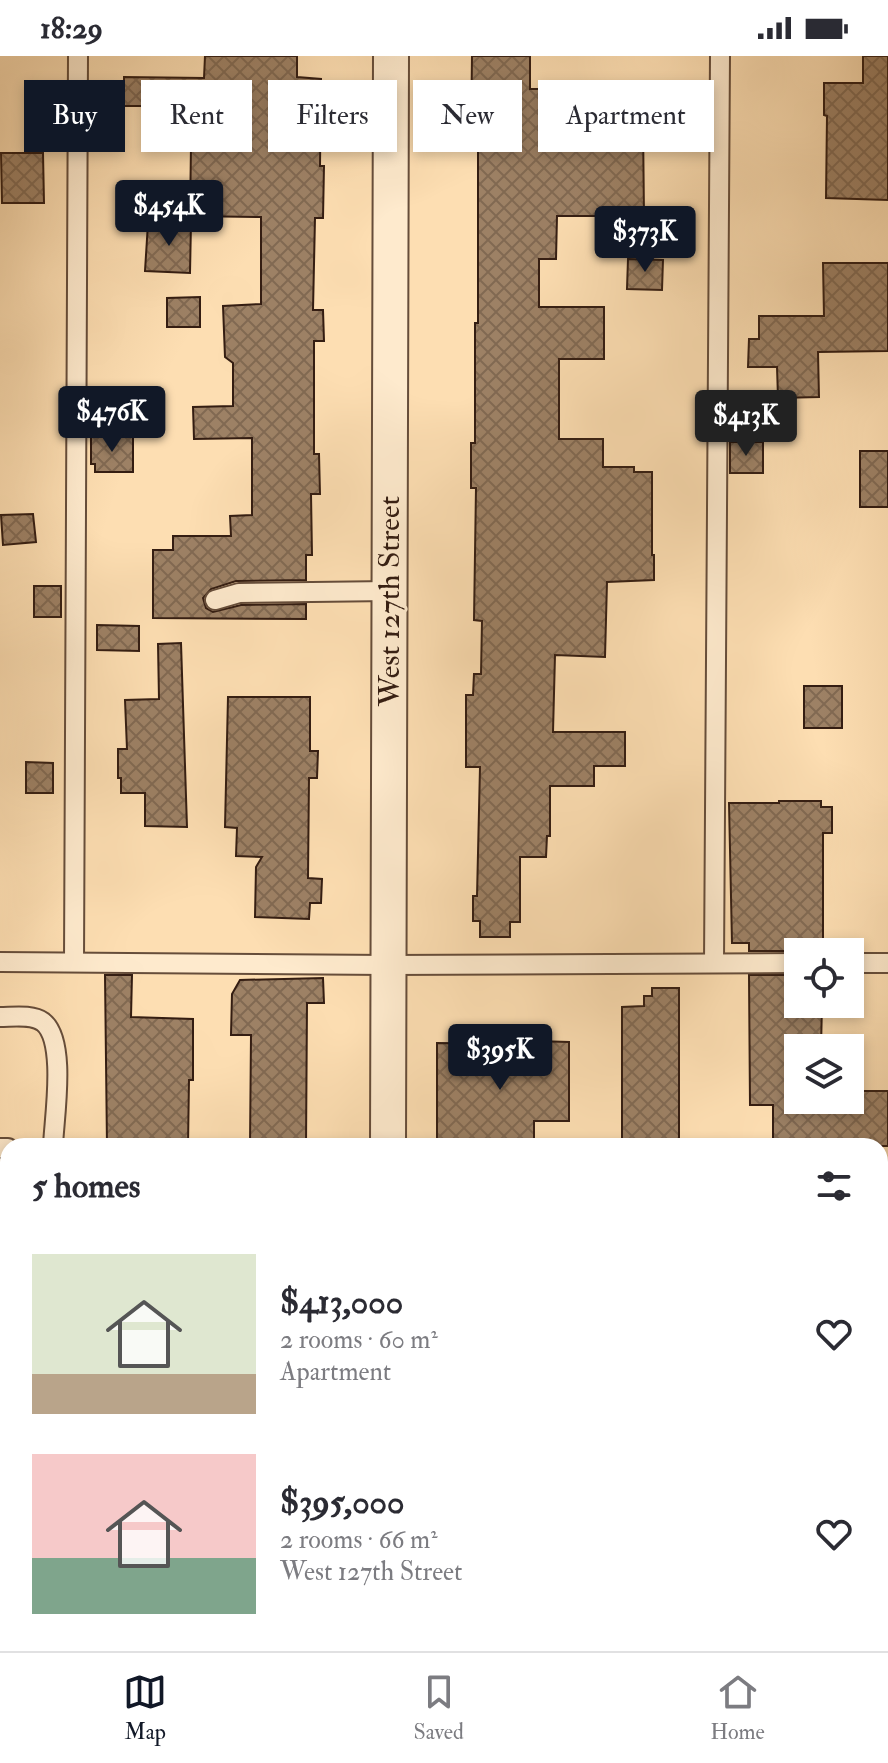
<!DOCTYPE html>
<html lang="en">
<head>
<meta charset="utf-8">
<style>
  :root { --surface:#fff; --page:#f7f7f7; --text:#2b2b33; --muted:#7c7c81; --line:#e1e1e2; --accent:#111827 }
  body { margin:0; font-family:"IM FELL Double Pica",serif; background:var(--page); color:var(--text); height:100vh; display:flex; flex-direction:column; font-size:30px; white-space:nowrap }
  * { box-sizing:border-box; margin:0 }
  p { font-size:26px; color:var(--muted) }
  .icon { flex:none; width:44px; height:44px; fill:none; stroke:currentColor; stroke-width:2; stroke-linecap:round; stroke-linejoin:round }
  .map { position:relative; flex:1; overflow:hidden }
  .drawer { position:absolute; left:0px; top:1082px; width:888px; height:514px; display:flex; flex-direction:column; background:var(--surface); border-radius:24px 24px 0 0; box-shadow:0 4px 12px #0003 }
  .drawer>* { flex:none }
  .hud { position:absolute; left:24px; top:24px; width:840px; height:72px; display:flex; gap:16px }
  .fabs { position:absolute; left:784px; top:882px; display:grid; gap:16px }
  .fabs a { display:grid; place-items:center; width:80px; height:80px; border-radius:0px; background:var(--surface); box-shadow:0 4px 12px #0003; font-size:40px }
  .price { position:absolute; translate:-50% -68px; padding:0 18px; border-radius:8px; background:var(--accent); color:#fff; font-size:26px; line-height:52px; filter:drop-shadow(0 2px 4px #0008) }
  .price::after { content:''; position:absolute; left:50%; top:48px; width:24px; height:18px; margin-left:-12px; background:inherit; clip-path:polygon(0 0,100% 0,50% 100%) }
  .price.on { background:#222; color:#fff }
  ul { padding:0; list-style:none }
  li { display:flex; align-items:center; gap:24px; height:200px; padding:0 32px }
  li span { display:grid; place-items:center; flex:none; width:224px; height:160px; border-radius:0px; color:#555 }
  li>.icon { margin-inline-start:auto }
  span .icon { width:96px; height:96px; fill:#fffc; stroke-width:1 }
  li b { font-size:34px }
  h2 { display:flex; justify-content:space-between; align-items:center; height:96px; padding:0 32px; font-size:34px }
  .pill { padding:0 28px; border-radius:0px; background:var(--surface); box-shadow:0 4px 12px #0003; font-size:28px; line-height:72px }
  .pill.on { background:var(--accent); color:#fff }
  .status { display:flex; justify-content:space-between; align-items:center; height:56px; padding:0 40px; background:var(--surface); direction:ltr }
  .status svg { height:22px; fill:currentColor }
  .menu { display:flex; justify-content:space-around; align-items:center; height:112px; border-top:2px solid var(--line); background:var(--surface); font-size:22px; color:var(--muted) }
  .menu a { display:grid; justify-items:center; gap:4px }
  .menu .on { color:var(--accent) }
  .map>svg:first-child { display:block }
  .building { fill:url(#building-cross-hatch); stroke:#341d12; stroke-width:2 }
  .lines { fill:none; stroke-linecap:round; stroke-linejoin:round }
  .service-casing { stroke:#664d3a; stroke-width:22 }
  .minor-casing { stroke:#664d3a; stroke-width:38 }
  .secondary-casing { stroke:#341d12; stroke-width:48 }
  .service { stroke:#feeacd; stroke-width:18 }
  .minor { stroke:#feeacd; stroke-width:34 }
  .secondary { stroke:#feeacd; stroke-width:44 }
  .labels { text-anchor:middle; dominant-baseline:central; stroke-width:6; stroke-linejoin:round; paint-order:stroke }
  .street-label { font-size:30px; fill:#341d12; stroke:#feeacd }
</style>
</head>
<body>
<div class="status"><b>18:29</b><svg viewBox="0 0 49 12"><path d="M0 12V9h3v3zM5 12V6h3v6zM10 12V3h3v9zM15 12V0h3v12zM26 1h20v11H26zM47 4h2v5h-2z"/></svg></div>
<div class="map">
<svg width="888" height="1595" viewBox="0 0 888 1595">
  <defs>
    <pattern id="building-cross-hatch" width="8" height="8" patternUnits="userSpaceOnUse" patternTransform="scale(2)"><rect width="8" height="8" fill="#9d8165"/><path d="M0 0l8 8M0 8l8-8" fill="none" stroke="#816952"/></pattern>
  </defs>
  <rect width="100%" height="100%" fill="#fddeb2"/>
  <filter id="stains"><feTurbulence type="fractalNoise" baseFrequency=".0025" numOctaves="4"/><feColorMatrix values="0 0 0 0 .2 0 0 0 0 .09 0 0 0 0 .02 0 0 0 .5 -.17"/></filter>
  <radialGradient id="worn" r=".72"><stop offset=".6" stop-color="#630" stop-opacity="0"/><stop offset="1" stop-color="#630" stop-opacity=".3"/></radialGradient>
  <!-- building -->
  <g class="building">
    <path d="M205 0H297V21L321 23 320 110H324L323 162H315L313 254H323L324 285H314V398H319L320 438H311L312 499H306V524L236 525 211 533 203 542 206 552 213 556 241 549 306 548V563L153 562V494H173V480H231L230 460 252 459V382L194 383 193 351 233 350V307L225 301 223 250 261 248V161L190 160 191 89H180L179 50H124V21L204 22Z"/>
    <path d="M472 0H530V33H570V68H643L644 160H557L556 203H539V251H604V303H559V383H603V411H634V416H652V499H654V524L607 526 605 601 555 599 553 676H625V710H594V730H550V780H547L546 801H520V866H510V881H480V865H473V840H477L480 711H466V639H473L474 618H481L482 565 474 564 476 432H471V387H475V267H478V80H471Z"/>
    <path d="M863 0H888V144L826 142 827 60 824 59V27H863Z"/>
    <path d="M1 97H43L44 147H2Z"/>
    <path d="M148 167H191L190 217 145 215Z"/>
    <path d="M628 203 663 204 662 234 627 233Z"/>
    <path d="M823 207H888V295L818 296 819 341 778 342 777 311H748L749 283H759V260H824Z"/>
    <path d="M200 241V271H167V242Z"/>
    <path d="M91 381H133V416H95V408H91Z"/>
    <rect x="730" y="386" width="33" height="31"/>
    <rect x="860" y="395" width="28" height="56"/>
    <path d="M33 458 36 486 3 489 1 459Z"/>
    <rect x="34" y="530" width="27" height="31"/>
    <path d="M97 569 139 570V595L97 594Z"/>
    <path d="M181 587 187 771 145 770V737H121V722H118V693H127L125 644 159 643 158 588Z"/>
    <rect x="804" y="630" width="38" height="42"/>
    <path d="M228 641H310V695H318L317 722H309L308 822 322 823 321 847H310L309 863 255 861 256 811 262 801 236 800 237 772 225 771Z"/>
    <path d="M26 706 53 707V737H26Z"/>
    <path d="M779 745H821V751H832V777H823V883H806V887H798V895H749V887H732L729 747H779Z"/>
    <path d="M105 919H132L131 961 193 963V1024H189L188 1090H107Z"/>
    <path d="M749 919H798V948H822L821 992H798V1044H860V1035H888V1090H773V1049H750Z"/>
    <path d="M323 922 324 947H307L306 1090H250L251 979H231L232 938 240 924Z"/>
    <path d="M652 932H679V1090H622V951L644 950V940H652Z"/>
    <path d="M535 985 569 986V1065H534V1090H437V987L535 988Z"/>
  </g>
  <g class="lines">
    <!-- service casing -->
    <g class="service-casing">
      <g id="service">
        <path d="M215 544 239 537 389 535"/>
        <path d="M0 906 388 909 798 907"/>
        <path d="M74 906 78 0"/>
        <path d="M714 907 720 0"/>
        <path d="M850 907H888"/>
        <path d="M0 961C13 961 32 958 43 966 67 985 54 1062 53 1090"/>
        <path d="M0 1092H8"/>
      </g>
    </g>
    <!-- minor casing -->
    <g class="minor-casing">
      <g id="minor">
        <path d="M388 1090 391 0"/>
        <path d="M388 1588V1595"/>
      </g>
    </g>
    <!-- secondary casing -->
    <g class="secondary-casing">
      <g id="secondary">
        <path d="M0 1160H8"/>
        <path d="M880 1162H888"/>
        <path d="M880 1214 888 1215"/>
        <path d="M0 1215H8"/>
      </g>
    </g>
    <!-- service -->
    <use href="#service" class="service"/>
    <!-- minor -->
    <use href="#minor" class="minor"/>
    <!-- secondary -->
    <use href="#secondary" class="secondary"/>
  </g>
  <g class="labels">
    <!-- street labels -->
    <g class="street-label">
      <text transform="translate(389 545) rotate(-90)">West 127th Street</text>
    </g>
  </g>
  <rect width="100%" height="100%" filter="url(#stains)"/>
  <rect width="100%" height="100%" fill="url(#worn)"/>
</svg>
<div class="fabs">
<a><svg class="icon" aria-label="locate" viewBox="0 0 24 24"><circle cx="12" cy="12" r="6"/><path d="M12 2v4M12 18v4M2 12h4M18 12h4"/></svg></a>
<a><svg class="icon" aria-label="layers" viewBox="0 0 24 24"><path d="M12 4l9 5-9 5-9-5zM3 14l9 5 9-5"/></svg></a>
</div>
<b class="price" style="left:169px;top:192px">$454K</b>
<b class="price" style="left:645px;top:218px">$373K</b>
<b class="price" style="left:112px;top:398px">$476K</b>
<b class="price on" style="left:746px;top:402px">$413K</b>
<b class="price" style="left:500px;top:1036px">$395K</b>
<div class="hud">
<a class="pill on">Buy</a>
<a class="pill">Rent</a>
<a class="pill">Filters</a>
<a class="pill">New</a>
<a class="pill">Apartment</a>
</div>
<section class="drawer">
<h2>5 homes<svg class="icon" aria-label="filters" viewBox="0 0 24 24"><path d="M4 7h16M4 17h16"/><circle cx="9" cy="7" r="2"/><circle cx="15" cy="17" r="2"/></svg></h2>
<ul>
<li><span style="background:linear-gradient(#dfe7d0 75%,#b9a48a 0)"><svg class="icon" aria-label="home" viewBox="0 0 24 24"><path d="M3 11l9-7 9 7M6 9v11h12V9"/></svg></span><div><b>$413,000</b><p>2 rooms · 60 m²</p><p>Apartment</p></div><svg class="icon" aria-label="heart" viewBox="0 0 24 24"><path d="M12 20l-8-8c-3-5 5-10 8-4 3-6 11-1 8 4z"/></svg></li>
<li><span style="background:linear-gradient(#f6c9c9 65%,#7fa58c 0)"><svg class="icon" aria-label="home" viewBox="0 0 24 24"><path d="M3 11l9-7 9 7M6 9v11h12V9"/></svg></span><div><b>$395,000</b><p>2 rooms · 66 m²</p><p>West 127th Street</p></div><svg class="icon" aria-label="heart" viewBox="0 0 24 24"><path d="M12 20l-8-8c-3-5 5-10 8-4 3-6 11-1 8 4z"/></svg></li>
</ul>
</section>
</div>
<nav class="menu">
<a class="on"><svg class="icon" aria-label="map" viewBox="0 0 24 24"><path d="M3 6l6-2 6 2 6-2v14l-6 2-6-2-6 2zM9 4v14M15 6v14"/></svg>Map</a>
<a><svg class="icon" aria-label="saved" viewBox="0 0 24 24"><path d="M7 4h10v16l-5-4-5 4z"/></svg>Saved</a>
<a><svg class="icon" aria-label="home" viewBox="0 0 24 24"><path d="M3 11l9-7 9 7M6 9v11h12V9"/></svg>Home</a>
</nav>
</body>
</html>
